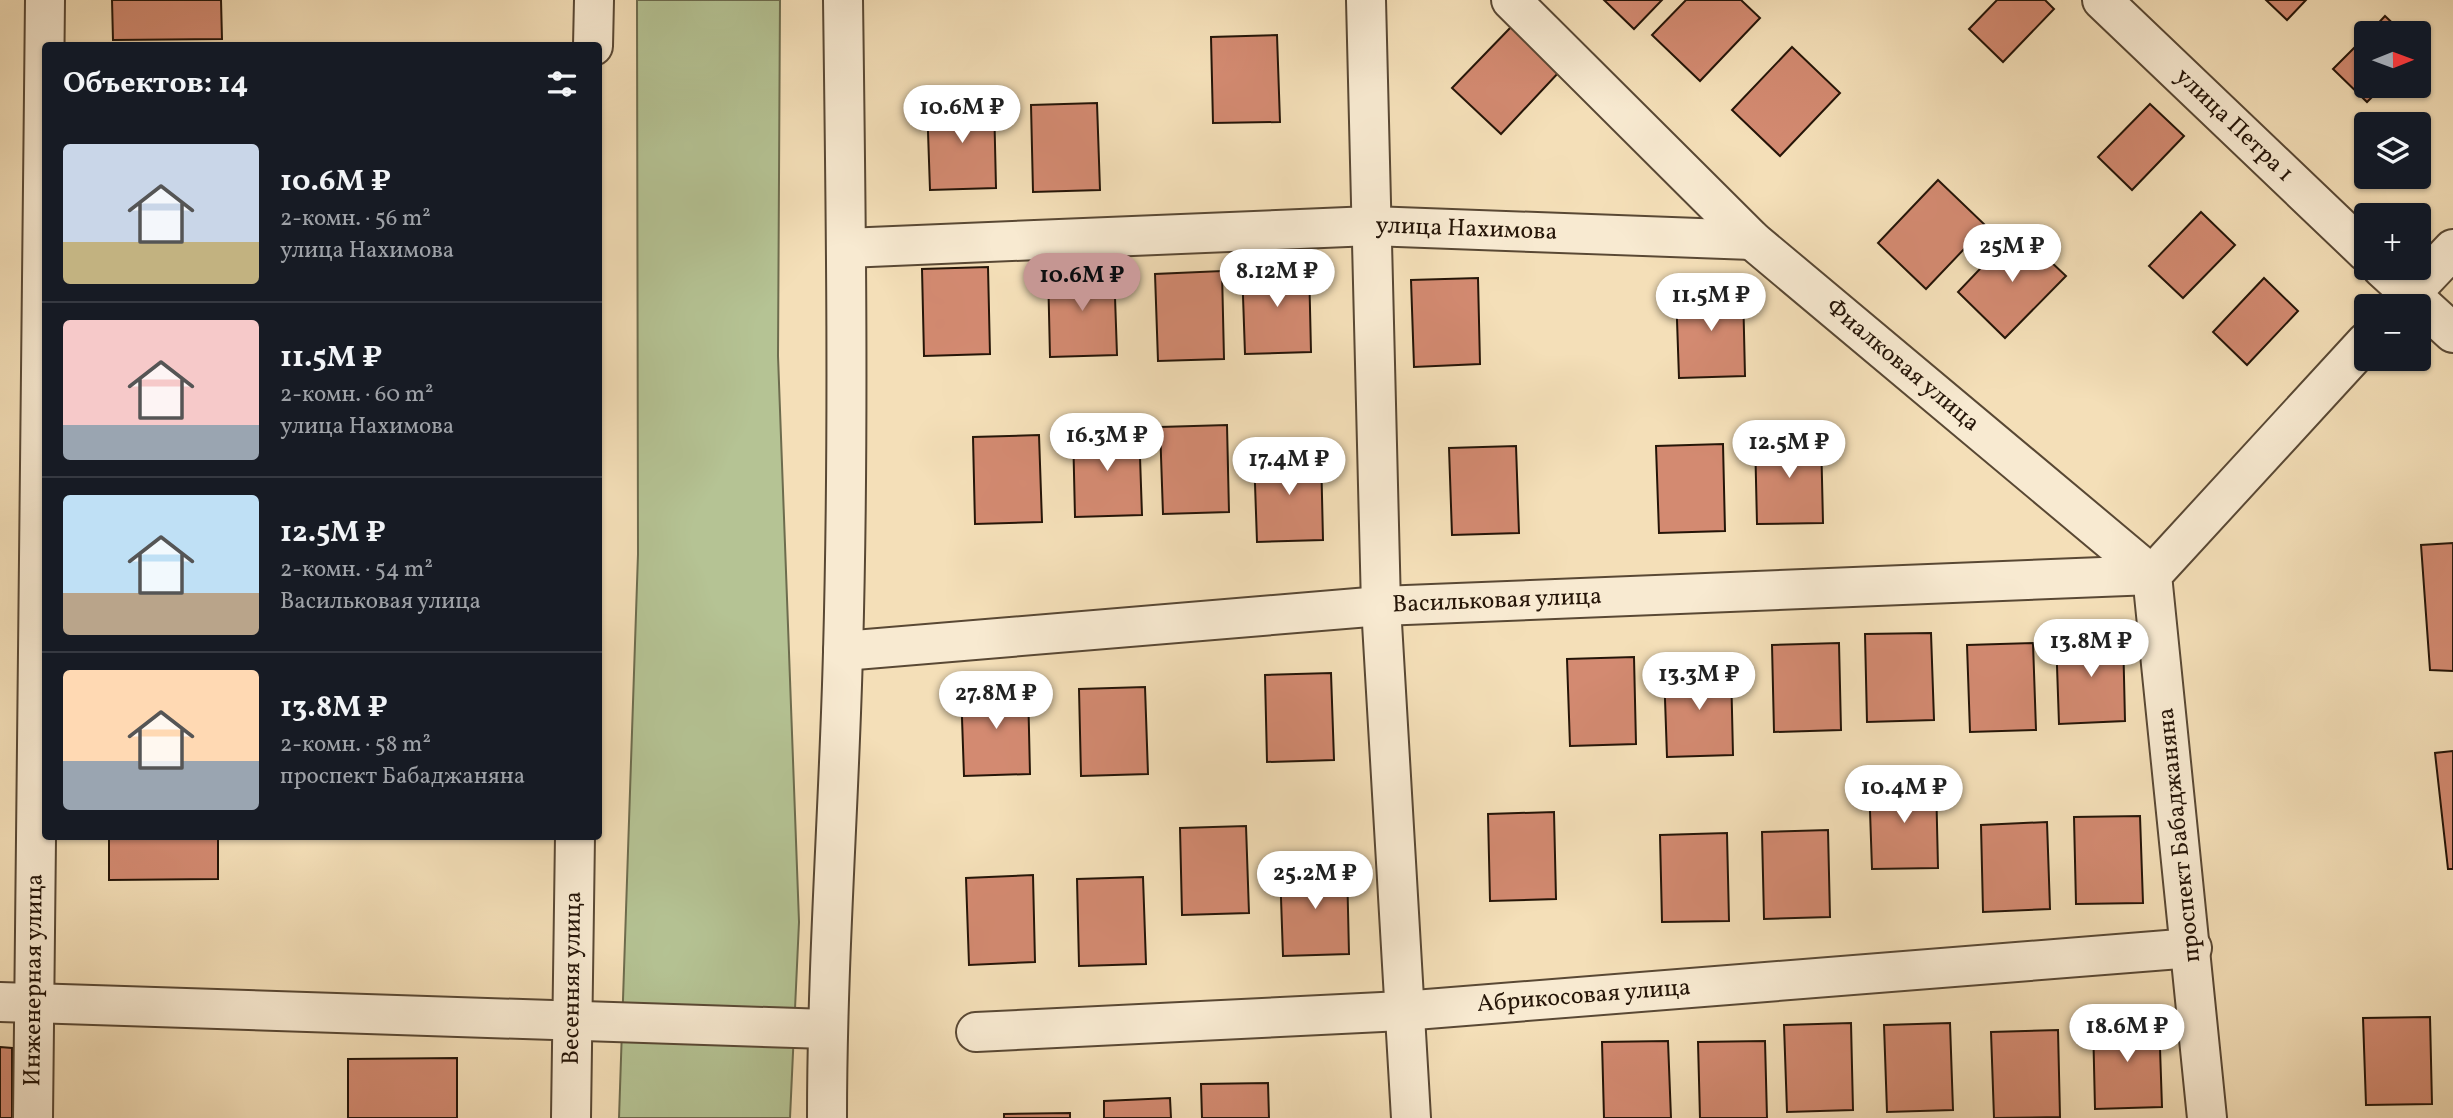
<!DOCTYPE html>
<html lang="ru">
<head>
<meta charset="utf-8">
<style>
  :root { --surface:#171b24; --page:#20242c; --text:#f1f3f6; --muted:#9ea1a6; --line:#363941; --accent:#c59692 }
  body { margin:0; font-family:Vollkorn,serif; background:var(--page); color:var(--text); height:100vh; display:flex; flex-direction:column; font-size:26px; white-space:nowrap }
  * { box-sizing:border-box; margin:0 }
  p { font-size:23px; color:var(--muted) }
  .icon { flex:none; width:38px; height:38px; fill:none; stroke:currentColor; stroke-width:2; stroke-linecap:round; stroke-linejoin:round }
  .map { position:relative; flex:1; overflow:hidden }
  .drawer { position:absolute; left:42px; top:42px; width:560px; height:798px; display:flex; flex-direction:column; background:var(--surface); border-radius:7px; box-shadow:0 2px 5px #0004 }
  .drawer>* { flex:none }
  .needle { width:46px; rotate:89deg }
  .fabs { position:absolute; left:2354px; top:21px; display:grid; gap:14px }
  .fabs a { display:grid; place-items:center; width:77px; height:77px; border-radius:7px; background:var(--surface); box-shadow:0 2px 5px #0004; font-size:35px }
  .price { position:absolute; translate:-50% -60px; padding:0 16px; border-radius:24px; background:#fff; color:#222; font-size:23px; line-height:46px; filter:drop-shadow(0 2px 4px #0008) }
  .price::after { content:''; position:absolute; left:50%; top:42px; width:21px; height:16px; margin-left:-10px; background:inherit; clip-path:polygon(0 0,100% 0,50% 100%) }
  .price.current { background:var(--accent); color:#111 }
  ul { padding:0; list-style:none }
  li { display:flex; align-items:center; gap:21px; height:175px; padding:0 21px }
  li+li { border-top:2px solid var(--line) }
  li span { display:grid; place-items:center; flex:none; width:196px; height:140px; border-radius:7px; color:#555 }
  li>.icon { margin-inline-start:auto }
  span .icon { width:84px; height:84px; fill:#fffc; stroke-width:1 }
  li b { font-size:30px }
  h2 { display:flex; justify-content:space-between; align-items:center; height:84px; padding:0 21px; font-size:30px }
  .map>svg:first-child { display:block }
  .green { fill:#b5c394; stroke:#6d6c4e; stroke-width:2 }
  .building { fill:#d38a71; stroke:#251508; stroke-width:2 }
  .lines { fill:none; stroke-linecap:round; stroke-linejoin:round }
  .street-casing { stroke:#594834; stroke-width:42 }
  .street { stroke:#f8ead1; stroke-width:38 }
  .labels { text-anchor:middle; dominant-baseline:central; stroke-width:6; stroke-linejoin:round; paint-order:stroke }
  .street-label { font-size:24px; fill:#251508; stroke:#f8ead1 }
</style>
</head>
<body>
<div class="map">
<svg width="2453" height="1118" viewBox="0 0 2453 1118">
  <rect width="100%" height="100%" fill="#f4dfb8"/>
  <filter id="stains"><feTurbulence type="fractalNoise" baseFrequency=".00286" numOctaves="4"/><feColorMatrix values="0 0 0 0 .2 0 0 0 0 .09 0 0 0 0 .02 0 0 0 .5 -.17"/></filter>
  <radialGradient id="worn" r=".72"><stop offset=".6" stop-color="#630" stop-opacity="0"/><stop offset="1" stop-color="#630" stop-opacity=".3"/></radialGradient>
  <!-- green -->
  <path class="green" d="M637 0H780L778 356 799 922 790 1118H619L638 554Z"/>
  <!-- building -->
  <g class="building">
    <path d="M112 0H221L222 39 113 40Z"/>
    <path d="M1604 0H1662L1634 29Z"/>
    <path d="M1686 0H1741L1760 18 1700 81 1652 35Z"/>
    <path d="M1997 0H2045L2054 9 2003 62 1969 29Z"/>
    <path d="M2266 0H2306L2287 20Z"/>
    <path d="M2385 16 2403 33H2369Z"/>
    <path d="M1512 26 1560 71 1501 134 1452 88Z"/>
    <path d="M1277 35 1280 122 1213 123 1211 37Z"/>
    <path d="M2366 36V86H2383L2367 102 2333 69Z"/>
    <path d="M1792 47 1840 93 1780 156 1732 110Z"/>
    <path d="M994 101 996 188 930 190 927 103Z"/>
    <path d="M1097 103 1100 190 1033 192 1031 105Z"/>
    <path d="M2150 104 2184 136 2132 190 2098 157Z"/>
    <path d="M1938 180 1986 226 1926 289 1878 243Z"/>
    <path d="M2201 212 2235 245 2183 298 2149 266Z"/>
    <path d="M2017 230 2066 276 2005 338 1958 292Z"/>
    <path d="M1309 265 1311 352 1245 354 1242 267Z"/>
    <path d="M988 267 990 354 924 356 922 269Z"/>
    <path d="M1114 268 1117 355 1050 357 1048 270Z"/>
    <path d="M1222 271 1224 359 1158 361 1155 274Z"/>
    <path d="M1478 278 1480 364 1414 367 1411 280Z"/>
    <path d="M2264 278 2298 311 2247 365 2213 332Z"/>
    <path d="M1743 289 1745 376 1679 378 1676 291Z"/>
    <path d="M1227 425 1229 512 1163 514 1160 427Z"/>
    <path d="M1139 428 1142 515 1075 517 1073 430Z"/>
    <path d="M1039 435 1042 522 975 524 973 437Z"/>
    <path d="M1821 436 1823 523 1757 524 1755 437Z"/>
    <path d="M1723 444 1725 531 1659 533 1656 446Z"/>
    <path d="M1516 446 1519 533 1452 535 1449 448Z"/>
    <path d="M1321 453 1323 540 1257 542 1254 455Z"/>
    <path d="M2453 543V671L2430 670 2421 545Z"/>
    <path d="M1931 633 1934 720 1867 722 1865 634Z"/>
    <path d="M2123 634 2125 721 2059 724 2056 637Z"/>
    <path d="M1839 643 1841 730 1774 732 1772 645Z"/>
    <path d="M2033 643 2036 730 1970 732 1967 645Z"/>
    <path d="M1634 657 1636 744 1570 746 1567 659Z"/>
    <path d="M1731 668 1733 755 1667 757 1664 670Z"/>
    <path d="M1331 673 1334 760 1267 762 1265 675Z"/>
    <path d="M1028 687 1030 774 964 776 961 689Z"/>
    <path d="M1145 687 1148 774 1081 776 1079 689Z"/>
    <path d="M2453 751V869H2448L2435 753Z"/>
    <path d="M1936 781 1938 868 1872 869 1869 782Z"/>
    <path d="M1554 812 1556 899 1490 901 1488 814Z"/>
    <path d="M2140 816 2143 903 2076 904 2074 817Z"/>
    <path d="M2047 822 2050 909 1983 912 1981 825Z"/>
    <path d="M1246 826 1249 913 1182 915 1180 828Z"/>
    <path d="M1828 830 1830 917 1764 919 1762 832Z"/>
    <path d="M1727 833 1729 921 1662 922 1660 835Z"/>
    <path d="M109 836H218V879L109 880Z"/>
    <path d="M1347 866 1349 954 1283 956 1280 869Z"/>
    <path d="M1033 875 1035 962 969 965 966 878Z"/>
    <path d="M1143 877 1146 964 1079 966 1077 879Z"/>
    <path d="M2430 1017 2432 1104 2366 1105 2363 1018Z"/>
    <path d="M2159 1019 2162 1107 2095 1109 2093 1022Z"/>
    <path d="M1851 1023 1853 1110 1787 1112 1784 1025Z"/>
    <path d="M1950 1023 1953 1110 1887 1112 1884 1025Z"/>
    <path d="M2058 1030 2060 1117 1994 1118 1991 1032Z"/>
    <path d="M1668 1041 1671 1118H1604L1602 1042Z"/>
    <path d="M1765 1041 1767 1118H1700L1698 1042Z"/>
    <path d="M0 1047 12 1048V1118H0Z"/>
    <path d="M457 1058V1118H348V1059Z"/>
    <path d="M1268 1083 1269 1118H1202L1201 1084Z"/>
    <path d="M1170 1098 1171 1118H1104V1101Z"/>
    <path d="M1070 1113V1118H1004V1114Z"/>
  </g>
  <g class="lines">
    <!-- street casing -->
    <g class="street-casing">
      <g id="street">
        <path d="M1366 0 1381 606 1411 1118"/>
        <path id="s1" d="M1511 0 1752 240 2152 575"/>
        <path id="s2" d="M2102 0 2366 252"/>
        <path d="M593 46 594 0"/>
        <path id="s3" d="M846 248 1371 226 1752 240"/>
        <path d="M2382 268 2453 333"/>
        <path d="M2399 306 2453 249"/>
        <path id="s4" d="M843 651 1381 606 2152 575"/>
        <path d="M0 1002 827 1029"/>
        <path id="s5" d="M976 1032 1402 1011 2192 948"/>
        <path id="s6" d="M33 1118 45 0"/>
        <path id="s7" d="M571 1118 575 836"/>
        <path d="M827 1118C827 962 839 807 843 652 849 435 846 217 843 0"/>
        <path d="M2207 1118 2152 575 2366 342"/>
      </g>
    </g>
    <!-- street -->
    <use href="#street" class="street"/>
  </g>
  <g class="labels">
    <!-- street labels -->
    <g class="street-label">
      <text stroke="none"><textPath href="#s2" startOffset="182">улица Петра 1</textPath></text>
      <text stroke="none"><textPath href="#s3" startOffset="621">улица Нахимова</textPath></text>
      <text stroke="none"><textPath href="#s1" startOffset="536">Фиалковая улица</textPath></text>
      <text stroke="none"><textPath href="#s4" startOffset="656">Васильковая улица</textPath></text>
      <text transform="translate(2180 835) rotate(-96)">проспект Бабаджаняна</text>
      <text stroke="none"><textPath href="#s7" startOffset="140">Весенняя улица</textPath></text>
      <text stroke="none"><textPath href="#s6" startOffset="138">Инженерная улица</textPath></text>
      <text stroke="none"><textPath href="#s5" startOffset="609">Абрикосовая улица</textPath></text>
    </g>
  </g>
  <rect width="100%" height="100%" filter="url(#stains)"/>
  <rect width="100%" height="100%" fill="url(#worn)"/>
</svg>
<div class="fabs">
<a><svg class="needle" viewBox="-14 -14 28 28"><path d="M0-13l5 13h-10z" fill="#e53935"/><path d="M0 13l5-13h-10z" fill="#9ea1a6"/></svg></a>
<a><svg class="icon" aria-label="layers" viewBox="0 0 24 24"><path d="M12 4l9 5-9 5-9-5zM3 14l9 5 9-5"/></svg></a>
<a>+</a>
<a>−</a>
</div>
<b class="price" style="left:962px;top:145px">10.6M ₽</b>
<b class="price" style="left:2012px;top:284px">25M ₽</b>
<b class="price" style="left:1277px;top:309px">8.12M ₽</b>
<b class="price current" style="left:1082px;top:313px">10.6M ₽</b>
<b class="price" style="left:1711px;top:333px">11.5M ₽</b>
<b class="price" style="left:1107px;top:473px">16.3M ₽</b>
<b class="price" style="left:1789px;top:480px">12.5M ₽</b>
<b class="price" style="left:1289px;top:497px">17.4M ₽</b>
<b class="price" style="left:2091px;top:679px">13.8M ₽</b>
<b class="price" style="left:1699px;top:712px">13.3M ₽</b>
<b class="price" style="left:996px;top:731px">27.8M ₽</b>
<b class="price" style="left:1904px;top:825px">10.4M ₽</b>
<b class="price" style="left:1315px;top:911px">25.2M ₽</b>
<b class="price" style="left:2127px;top:1064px">18.6M ₽</b>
<section class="drawer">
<h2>Объектов: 14<svg class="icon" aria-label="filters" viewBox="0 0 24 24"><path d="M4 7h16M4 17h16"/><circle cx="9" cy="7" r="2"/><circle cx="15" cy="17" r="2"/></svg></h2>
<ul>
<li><span style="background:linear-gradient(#c9d6e8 70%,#c2b280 0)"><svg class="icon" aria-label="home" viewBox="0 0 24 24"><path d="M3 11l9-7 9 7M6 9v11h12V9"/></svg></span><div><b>10.6M ₽</b><p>2-комн. · 56 m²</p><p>улица Нахимова</p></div></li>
<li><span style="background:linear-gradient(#f6c9c9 75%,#9aa5b1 0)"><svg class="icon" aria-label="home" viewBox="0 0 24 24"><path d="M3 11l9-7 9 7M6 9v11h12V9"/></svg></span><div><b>11.5M ₽</b><p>2-комн. · 60 m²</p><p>улица Нахимова</p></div></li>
<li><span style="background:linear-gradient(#bfe0f5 70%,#b9a48a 0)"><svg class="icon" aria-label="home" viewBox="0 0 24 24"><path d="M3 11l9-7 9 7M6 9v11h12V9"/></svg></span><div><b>12.5M ₽</b><p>2-комн. · 54 m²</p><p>Васильковая улица</p></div></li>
<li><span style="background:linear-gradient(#ffd9b3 65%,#9aa5b1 0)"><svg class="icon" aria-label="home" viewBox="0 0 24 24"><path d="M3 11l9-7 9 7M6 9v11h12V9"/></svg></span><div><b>13.8M ₽</b><p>2-комн. · 58 m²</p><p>проспект Бабаджаняна</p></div></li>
</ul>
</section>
</div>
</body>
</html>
